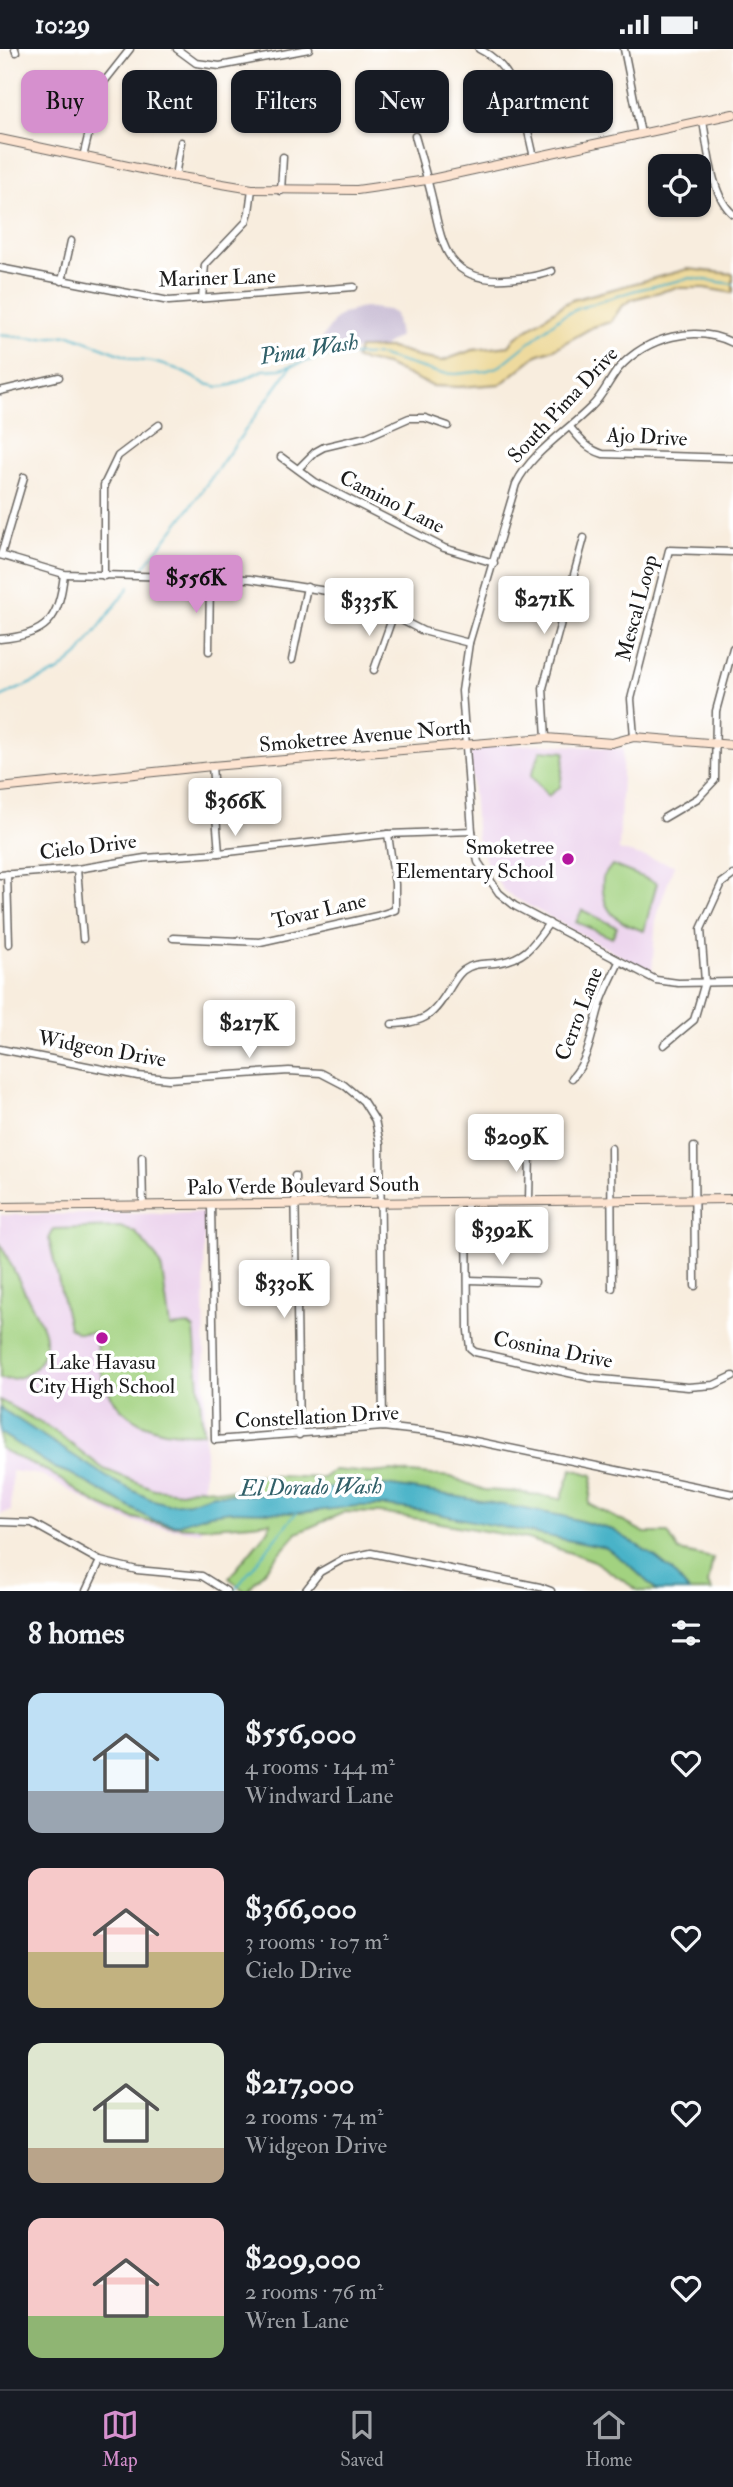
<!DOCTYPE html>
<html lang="en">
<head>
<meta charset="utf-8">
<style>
  :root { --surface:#171b24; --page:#242831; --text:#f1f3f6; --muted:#9ea1a6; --line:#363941; --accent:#d690ce }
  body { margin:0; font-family:"IM FELL Double Pica",serif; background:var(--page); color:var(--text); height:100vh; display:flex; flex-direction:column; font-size:26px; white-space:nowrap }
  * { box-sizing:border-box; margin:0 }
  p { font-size:23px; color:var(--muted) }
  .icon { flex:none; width:38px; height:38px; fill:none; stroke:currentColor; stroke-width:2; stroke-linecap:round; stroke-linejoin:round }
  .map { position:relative; height:1542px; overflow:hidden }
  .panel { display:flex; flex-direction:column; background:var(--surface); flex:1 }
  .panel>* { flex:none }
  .hud { position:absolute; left:21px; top:21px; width:691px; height:63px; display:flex; gap:14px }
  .tools { position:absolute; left:648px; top:105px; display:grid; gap:14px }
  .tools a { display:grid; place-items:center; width:63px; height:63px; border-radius:14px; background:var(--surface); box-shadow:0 2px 5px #0004; font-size:35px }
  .price { position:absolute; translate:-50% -60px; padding:0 16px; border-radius:7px; background:#fff; color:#222; font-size:23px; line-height:46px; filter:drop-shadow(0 2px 4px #0008) }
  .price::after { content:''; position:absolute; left:50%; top:42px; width:21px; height:16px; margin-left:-10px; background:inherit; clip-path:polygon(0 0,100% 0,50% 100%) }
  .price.active { background:var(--accent); color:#111 }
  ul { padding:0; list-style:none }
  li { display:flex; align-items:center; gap:21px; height:175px; padding:0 28px }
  li span { display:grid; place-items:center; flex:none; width:196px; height:140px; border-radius:14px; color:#555 }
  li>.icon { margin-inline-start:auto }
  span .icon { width:84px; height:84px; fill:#fffc; stroke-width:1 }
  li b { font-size:30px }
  h2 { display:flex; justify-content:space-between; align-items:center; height:84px; padding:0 28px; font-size:30px }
  .chip { padding:0 24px; border-radius:14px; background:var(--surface); box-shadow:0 2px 5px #0004; font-size:24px; line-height:63px }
  .chip.active { background:var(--accent); color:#111 }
  .status { display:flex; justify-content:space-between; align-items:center; height:49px; padding:0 35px; background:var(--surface); direction:ltr }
  .status svg { height:19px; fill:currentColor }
  .tabs { display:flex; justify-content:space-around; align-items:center; height:98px; border-top:2px solid var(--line); background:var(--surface); font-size:19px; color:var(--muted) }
  .tabs a { display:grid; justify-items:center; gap:4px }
  .tabs .active { color:var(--accent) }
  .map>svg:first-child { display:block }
  .built { fill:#ebd1ec }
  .industrial { fill:#cbbfd6 }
  .green { fill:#a2d280; stroke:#5f774e; stroke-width:2 }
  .sand { fill:#eeda9e; stroke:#857b5d; stroke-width:2 }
  .water { fill:#4ab3c8; stroke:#336872; stroke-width:2 }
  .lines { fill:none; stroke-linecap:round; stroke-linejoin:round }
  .stream { stroke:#4ab3c8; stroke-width:2 }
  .street-casing { stroke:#696560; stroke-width:9 }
  .secondary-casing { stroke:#696560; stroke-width:10 }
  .street { stroke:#fff; stroke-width:6 }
  .secondary { stroke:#fde4d1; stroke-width:8 }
  .poi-dot { fill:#b5179e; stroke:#fff; stroke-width:2.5 }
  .labels { text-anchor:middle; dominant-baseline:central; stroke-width:7; stroke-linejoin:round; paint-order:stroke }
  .street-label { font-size:21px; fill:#1c1c1c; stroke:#fff }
  .poi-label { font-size:21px; fill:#1c1c1c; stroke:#fff; text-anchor:end }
  .water-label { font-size:23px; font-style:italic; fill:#316069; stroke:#fff }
</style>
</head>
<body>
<div class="status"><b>10:29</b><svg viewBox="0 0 49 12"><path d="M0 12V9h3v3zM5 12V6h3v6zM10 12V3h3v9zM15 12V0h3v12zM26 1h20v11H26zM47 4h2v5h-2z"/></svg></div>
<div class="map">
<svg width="733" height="1542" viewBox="0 0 733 1542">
  <rect width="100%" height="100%" fill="#fff"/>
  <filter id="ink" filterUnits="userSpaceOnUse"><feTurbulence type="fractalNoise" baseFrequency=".0143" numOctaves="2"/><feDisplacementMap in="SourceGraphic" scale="14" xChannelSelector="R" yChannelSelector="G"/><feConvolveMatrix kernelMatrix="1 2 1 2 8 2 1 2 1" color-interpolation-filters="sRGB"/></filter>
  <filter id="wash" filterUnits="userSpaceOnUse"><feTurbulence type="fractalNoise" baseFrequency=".00686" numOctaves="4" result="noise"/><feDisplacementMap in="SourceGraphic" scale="28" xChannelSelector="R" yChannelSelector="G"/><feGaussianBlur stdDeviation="1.57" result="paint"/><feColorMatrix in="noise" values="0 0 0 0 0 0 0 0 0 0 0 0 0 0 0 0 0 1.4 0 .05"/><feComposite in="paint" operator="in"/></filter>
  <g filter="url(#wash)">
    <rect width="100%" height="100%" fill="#f8edde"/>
    <!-- built -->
    <g class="built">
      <path d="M546 695 623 700 619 801 674 816 656 868 652 924 513 848 503 840 488 817 477 789 470 708 471 701 476 697Z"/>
      <path d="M204 1164 205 1411 201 1483 149 1477 114 1467 42 1426 12 1422 11 1462 0 1465V1166Z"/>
    </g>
    <!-- industrial -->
    <path class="industrial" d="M363 258 388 261 395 265 399 287 380 300 320 301 318 298 320 292 335 271 342 265Z"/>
    <!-- green -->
    <g class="green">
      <path d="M541 701 565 703 560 738 548 747 531 727Z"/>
      <path d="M612 816 657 834 644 882C615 873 600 861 603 828Z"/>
      <path d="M582 861 617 878 612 889 576 873Z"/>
      <path d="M121 1178 136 1184 157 1209 162 1221 170 1278 189 1276 194 1280 203 1384C158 1387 117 1374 102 1327 97 1313 97 1298 95 1284H78L69 1278 49 1190 54 1180Z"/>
      <path d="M0 1194 41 1275C55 1305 32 1334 0 1330Z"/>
      <path d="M0 1351 53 1381 104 1420 154 1440 181 1443 199 1438 230 1442 247 1438 257 1426 323 1429 334 1421 371 1424 391 1422 451 1428 484 1441 517 1443 561 1450 572 1420 593 1426 589 1455 645 1484H668L679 1502 713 1509 708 1535 712 1542H639L592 1511 528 1490 419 1470 379 1464 345 1463 297 1484 247 1542H244L229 1529 269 1480 270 1473C208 1480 161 1484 102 1457 84 1449 69 1435 52 1425 35 1414 16 1410 0 1399Z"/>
    </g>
    <!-- sand -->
    <path class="sand" d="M688 220 733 225V244L704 239H675L633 250 621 258 611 273 593 278 554 300 537 306 501 335 459 338 432 337 386 316 355 310 359 299H390L407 303 418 308 442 312 473 301 509 297 515 289 564 255 572 251Z"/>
    <!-- water -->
    <path class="water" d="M0 1359 113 1432 150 1450 168 1455 189 1453 213 1445 288 1446 342 1437 385 1436 426 1442 563 1467 613 1481 651 1505 671 1521 689 1542H657L627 1514 606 1499 423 1462 387 1457H357L300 1464 232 1462 210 1465 175 1476 154 1472 71 1425 55 1419 0 1384Z"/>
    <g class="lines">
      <!-- stream -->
      <g class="stream">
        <path d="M0 286 36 290 70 286 136 311 153 313 177 320 206 335 219 338 232 336 263 321 280 320 322 308 347 306H378L439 324 456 325 485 322 500 317 562 267 580 259 636 241 691 229 733 235"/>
        <path d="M144 518 186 464 292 316"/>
        <path d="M0 648 59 622 79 605 129 538"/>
        <path d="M234 1542 296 1464"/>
      </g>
    </g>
  </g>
  <g filter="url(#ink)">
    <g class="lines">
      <!-- street casing -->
      <g class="street-casing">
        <g id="street">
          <path d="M15 0 16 3"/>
          <path d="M177 0 196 14 220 17 309 0"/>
          <path d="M479 0C520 20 524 69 534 108"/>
          <path d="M624 0 641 85"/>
          <path d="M703 72C708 99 711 147 733 165"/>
          <path d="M415 87C421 108 427 128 432 149 442 195 446 233 505 230 521 229 537 228 552 222"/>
          <path d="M83 108 100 38 130 0"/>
          <path d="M175 127 181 93"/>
          <path d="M281 142 283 108"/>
          <path d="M0 219 169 252 354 238"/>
          <path d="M62 232 71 192"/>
          <path d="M202 249 205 216 246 173 249 163 252 140"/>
          <path d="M733 294C695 275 647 288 619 319 609 331 603 347 591 358 566 383 532 403 516 435L469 594 462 642 472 782 478 813 499 844 515 857 656 931 678 934 733 933"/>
          <path d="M0 342 59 328"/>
          <path d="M570 378C580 390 587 400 603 405L733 409"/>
          <path d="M281 408 315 433 444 499 494 514"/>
          <path d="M298 420 315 403 324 398 366 388 409 369H425L448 377"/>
          <path d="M0 506 64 525 250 530 352 546 423 582 469 594"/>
          <path d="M1 506 24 428"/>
          <path d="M104 527V436L118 407 159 376"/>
          <path d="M0 590C47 586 59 571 64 525"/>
          <path d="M209 602 210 530"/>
          <path d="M292 611 307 538"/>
          <path d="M374 621 393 567"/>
          <path d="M634 688 631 650 669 501 733 503"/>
          <path d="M546 689 543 639 584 489"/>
          <path d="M212 717 219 804"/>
          <path d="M664 769 698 749 715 731 716 662 733 599"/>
          <path d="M77 820 83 890"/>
          <path d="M7 825 9 895"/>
          <path d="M0 826 77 820 145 809 219 804 388 785 472 782"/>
          <path d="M173 889 260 893 377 867 395 861V835L388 785"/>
          <path d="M392 975C426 974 434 966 451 937 456 929 460 922 469 918 477 914 486 915 495 914 524 911 533 897 549 874"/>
          <path d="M664 996 694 971 705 933 701 880 722 834 733 826"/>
          <path d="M0 1000 138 1027 169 1030 289 1022 321 1024 344 1036 363 1052 375 1071 380 1095 383 1378"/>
          <path d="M572 1029C591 1008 592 979 601 953 606 939 613 926 619 913"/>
          <path d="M694 1098 695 1237"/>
          <path d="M611 1099 612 1239"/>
          <path d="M142 1108 143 1157"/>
          <path d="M295 1127 299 1386"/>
          <path d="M529 1152 530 1099"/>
          <path d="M467 1153 468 1282 470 1299 475 1303 591 1329 688 1338 714 1336 733 1327"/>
          <path d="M211 1156 215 1391 383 1378 436 1384 733 1445"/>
          <path d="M469 1231 535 1233"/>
          <path d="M0 1473 32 1474 100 1512 137 1521 202 1527 226 1542"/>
          <path d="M86 1542 100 1512"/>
          <path d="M305 1542 320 1523 343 1510 371 1504 540 1538 551 1542"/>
        </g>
      </g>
      <!-- secondary casing -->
      <g class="secondary-casing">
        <g id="secondary">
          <path d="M0 90 175 127 252 140 357 141 427 131 733 65"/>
          <path d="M0 739 212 717 546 689 612 694 634 688 733 696"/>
          <path d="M0 1158 733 1150"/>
        </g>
      </g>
      <!-- street -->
      <use href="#street" class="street"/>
      <!-- secondary -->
      <use href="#secondary" class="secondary"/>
    </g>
  </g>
  <!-- markers -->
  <g class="poi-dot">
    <circle cx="568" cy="810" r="7"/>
    <circle cx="102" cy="1289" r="7"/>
  </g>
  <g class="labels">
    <!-- street labels -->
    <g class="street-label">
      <text transform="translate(217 229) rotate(-2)">Mariner Lane</text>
      <text transform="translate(563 356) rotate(-47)">South Pima Drive</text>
      <text transform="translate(647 388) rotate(3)">Ajo Drive</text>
      <text transform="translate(392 453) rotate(27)">Camino Lane</text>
      <text transform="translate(637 559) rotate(-75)">Mescal Loop</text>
      <text transform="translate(365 687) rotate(-5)">Smoketree Avenue North</text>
      <text transform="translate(88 798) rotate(-7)">Cielo Drive</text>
      <text transform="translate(319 862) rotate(-13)">Tovar Lane</text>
      <text transform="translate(579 965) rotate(-69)">Cerro Lane</text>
      <text transform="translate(102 1000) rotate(10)">Widgeon Drive</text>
      <text transform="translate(303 1137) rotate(-1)">Palo Verde Boulevard South</text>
      <text transform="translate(553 1301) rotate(11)">Cosnina Drive</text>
      <text transform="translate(317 1368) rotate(-3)">Constellation Drive</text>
    </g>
    <!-- poi labels -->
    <g class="poi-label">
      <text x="554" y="798">Smoketree<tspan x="554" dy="24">Elementary School</tspan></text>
      <text x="102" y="1313" text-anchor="middle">Lake Havasu<tspan x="102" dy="24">City High School</tspan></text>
    </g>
    <!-- water labels -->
    <g class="water-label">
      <text transform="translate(309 300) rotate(-9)">Pima Wash</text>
      <text transform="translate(311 1438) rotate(-1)">El Dorado Wash</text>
    </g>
  </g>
</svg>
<div class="tools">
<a><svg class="icon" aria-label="locate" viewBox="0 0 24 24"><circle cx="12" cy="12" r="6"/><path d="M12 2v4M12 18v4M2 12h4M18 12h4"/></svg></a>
</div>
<b class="price active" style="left:196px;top:566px">$556K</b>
<b class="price" style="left:544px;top:587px">$271K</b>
<b class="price" style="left:369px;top:589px">$335K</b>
<b class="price" style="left:235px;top:789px">$366K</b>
<b class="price" style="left:249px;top:1011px">$217K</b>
<b class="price" style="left:516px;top:1125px">$209K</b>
<b class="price" style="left:502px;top:1218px">$392K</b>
<b class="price" style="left:284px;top:1271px">$330K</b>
<div class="hud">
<a class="chip active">Buy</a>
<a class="chip">Rent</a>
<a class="chip">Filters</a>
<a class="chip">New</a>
<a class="chip">Apartment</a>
</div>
</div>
<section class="panel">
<h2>8 homes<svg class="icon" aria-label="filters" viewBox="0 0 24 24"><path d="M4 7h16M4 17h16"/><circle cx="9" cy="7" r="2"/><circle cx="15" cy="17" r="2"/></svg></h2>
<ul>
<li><span style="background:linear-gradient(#bfe0f5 70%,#9aa5b1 0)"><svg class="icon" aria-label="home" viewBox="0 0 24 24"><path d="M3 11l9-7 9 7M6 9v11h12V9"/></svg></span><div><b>$556,000</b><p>4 rooms · 144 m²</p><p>Windward Lane</p></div><svg class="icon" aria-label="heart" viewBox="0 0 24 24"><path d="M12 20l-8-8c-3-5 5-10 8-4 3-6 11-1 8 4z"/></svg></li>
<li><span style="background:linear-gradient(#f6c9c9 60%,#c2b280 0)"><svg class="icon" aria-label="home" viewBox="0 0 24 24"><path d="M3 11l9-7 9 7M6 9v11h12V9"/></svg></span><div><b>$366,000</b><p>3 rooms · 107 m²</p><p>Cielo Drive</p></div><svg class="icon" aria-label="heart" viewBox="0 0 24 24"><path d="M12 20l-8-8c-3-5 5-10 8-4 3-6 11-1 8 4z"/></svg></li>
<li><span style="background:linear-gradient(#dfe7d0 75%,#b9a48a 0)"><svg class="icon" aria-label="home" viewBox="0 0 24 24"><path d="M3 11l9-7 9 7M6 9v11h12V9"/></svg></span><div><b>$217,000</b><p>2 rooms · 74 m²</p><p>Widgeon Drive</p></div><svg class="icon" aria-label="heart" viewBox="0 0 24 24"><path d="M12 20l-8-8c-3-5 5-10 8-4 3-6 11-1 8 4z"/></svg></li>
<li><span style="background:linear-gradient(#f6c9c9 70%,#8fb573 0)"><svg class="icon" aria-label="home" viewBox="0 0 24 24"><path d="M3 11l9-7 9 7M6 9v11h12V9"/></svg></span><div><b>$209,000</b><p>2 rooms · 76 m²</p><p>Wren Lane</p></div><svg class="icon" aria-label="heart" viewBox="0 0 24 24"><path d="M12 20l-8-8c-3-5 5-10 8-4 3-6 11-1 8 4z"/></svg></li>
</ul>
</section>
<nav class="tabs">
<a class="active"><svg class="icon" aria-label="map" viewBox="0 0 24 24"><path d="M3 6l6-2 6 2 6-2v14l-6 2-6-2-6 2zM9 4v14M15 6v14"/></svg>Map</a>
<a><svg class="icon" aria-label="saved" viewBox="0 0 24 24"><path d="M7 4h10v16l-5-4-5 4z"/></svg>Saved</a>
<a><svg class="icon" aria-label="home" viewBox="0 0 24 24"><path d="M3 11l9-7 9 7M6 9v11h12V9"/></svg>Home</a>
</nav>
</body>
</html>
